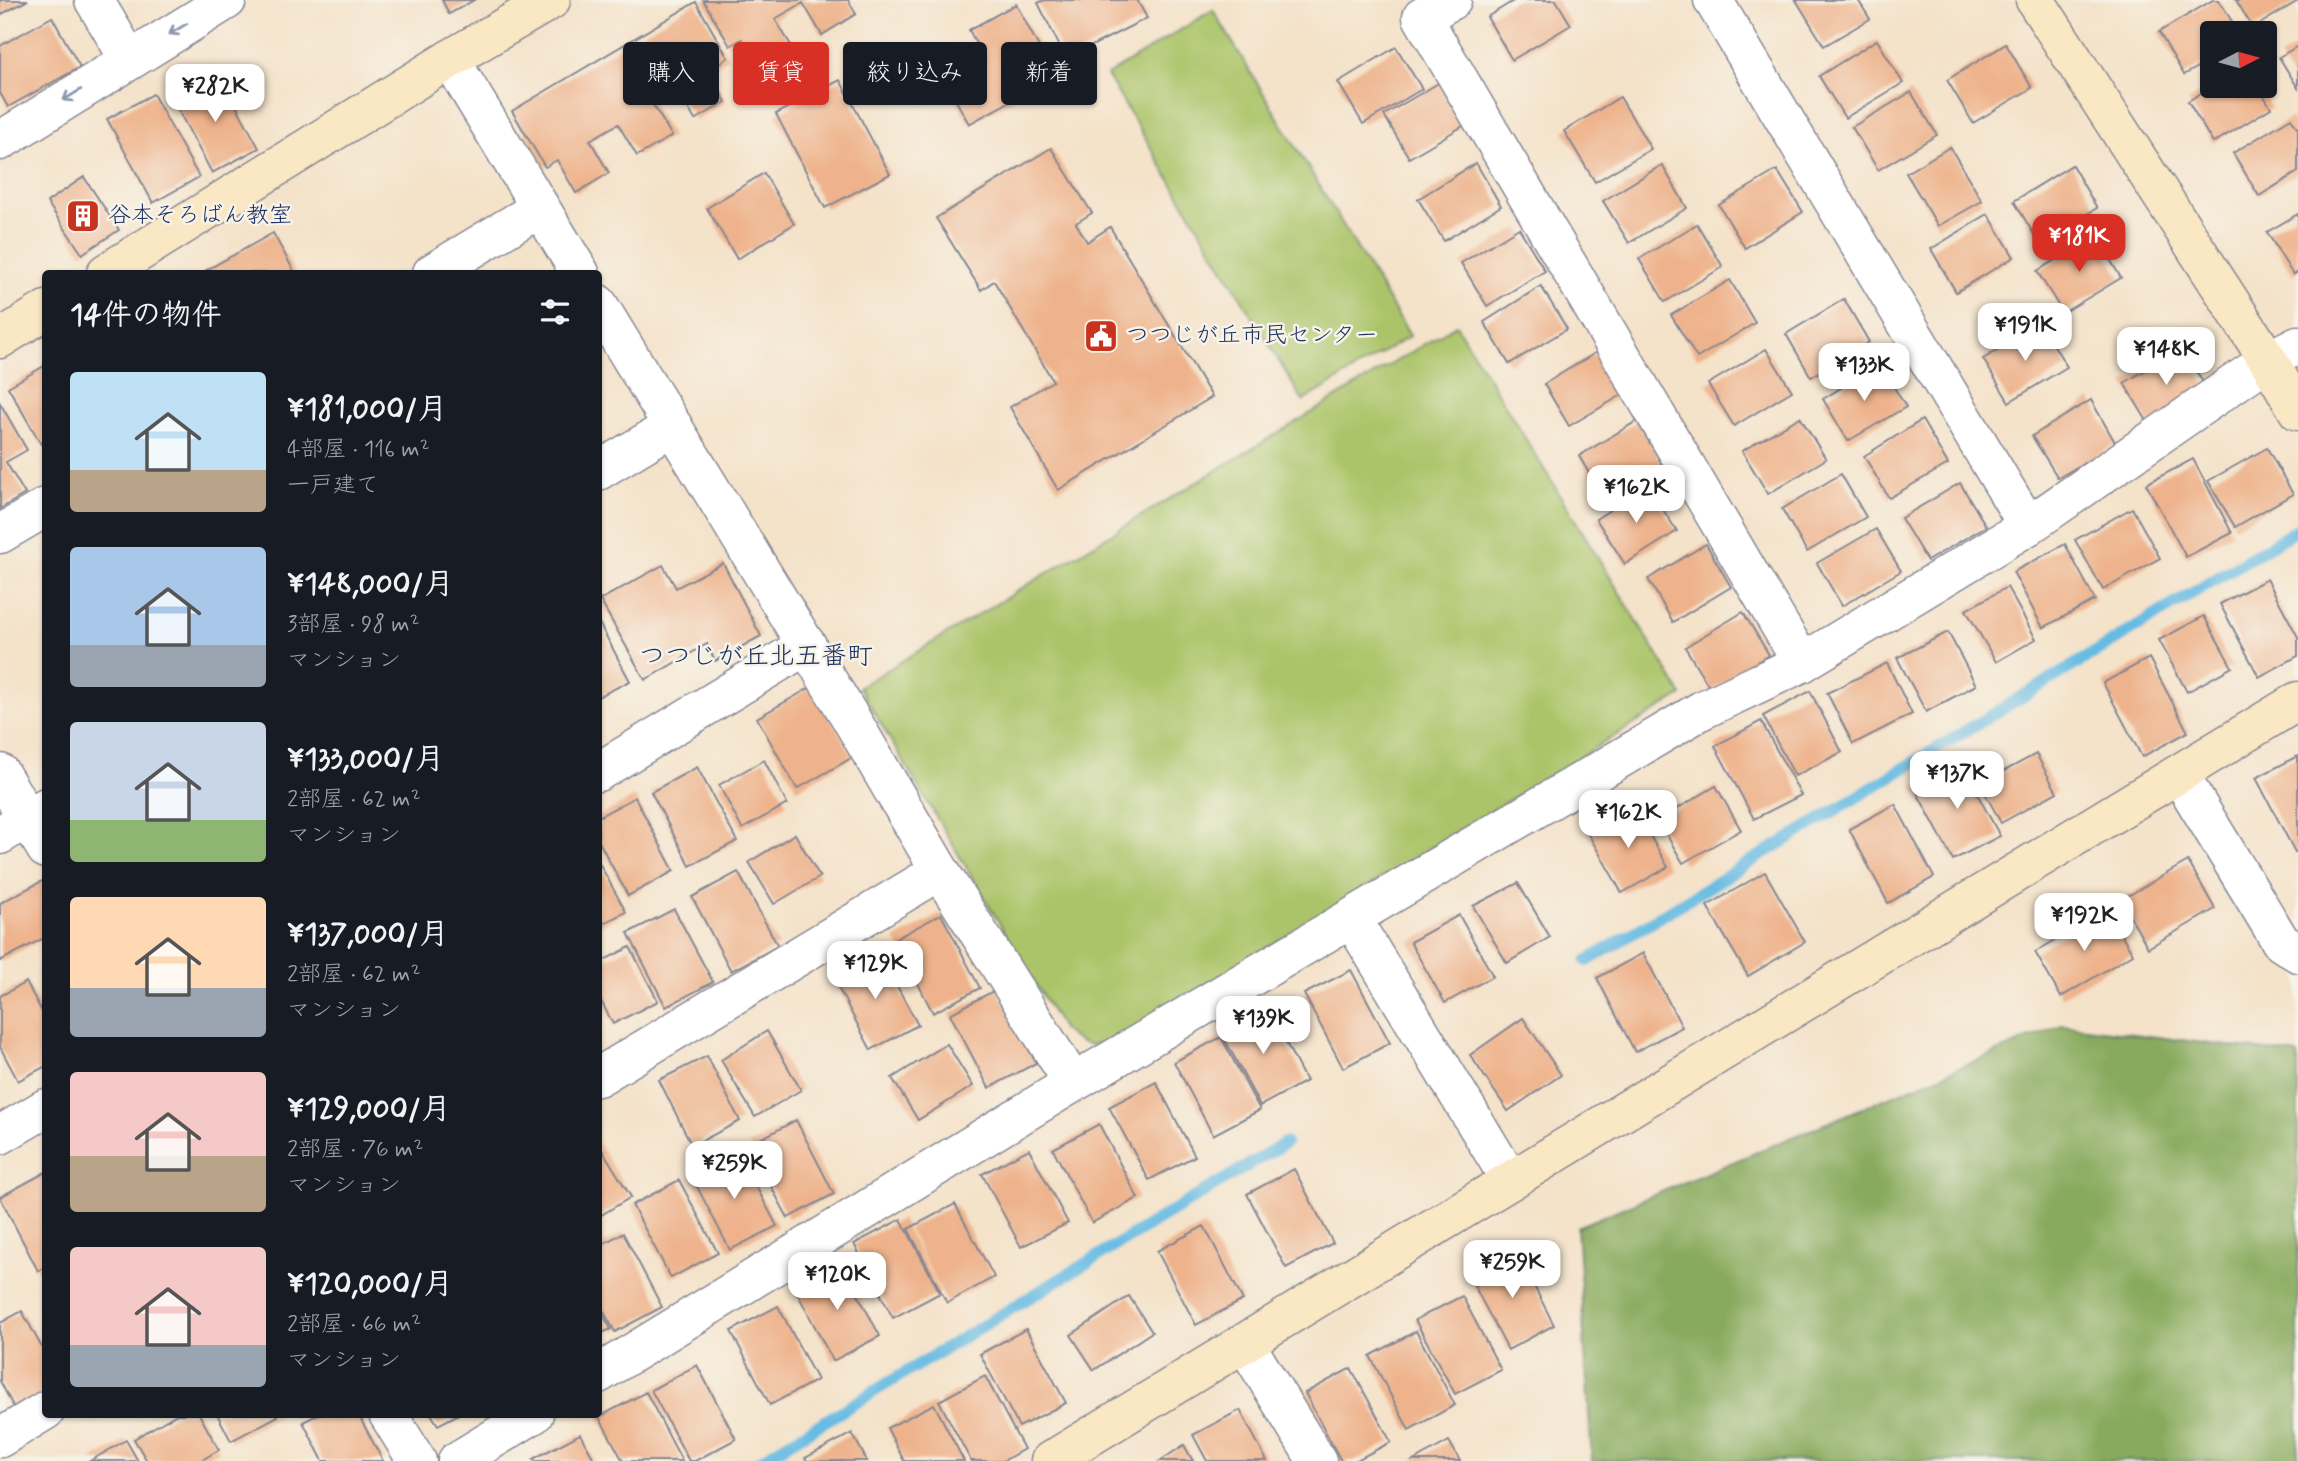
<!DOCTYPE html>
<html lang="ja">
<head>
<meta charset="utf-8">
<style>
  :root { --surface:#171b24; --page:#20242c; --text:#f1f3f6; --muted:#9ea1a6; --accent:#d93025 }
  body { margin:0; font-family:Mynerve,"Klee One",sans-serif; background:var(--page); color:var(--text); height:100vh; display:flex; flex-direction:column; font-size:26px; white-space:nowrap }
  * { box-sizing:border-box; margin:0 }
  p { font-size:23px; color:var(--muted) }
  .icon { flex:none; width:38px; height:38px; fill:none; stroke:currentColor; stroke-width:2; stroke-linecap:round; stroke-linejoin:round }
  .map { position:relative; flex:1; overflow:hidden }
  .sheet { position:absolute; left:42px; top:270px; width:560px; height:1148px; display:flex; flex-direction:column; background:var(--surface); border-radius:7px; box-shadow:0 2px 5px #0004 }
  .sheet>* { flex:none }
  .hud { position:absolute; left:623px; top:42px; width:665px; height:63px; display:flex; gap:14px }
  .needle { width:46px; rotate:84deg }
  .controls { position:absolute; left:2200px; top:21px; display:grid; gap:14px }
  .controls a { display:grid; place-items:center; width:77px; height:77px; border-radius:7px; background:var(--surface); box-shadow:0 2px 5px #0004; font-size:35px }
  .price { position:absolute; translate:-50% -60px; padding:0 16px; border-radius:14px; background:#fff; color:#222; font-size:23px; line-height:46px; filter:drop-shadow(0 2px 4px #0008) }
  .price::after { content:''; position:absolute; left:50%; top:42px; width:21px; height:16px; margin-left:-10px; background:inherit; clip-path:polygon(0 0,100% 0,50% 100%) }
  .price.active { background:var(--accent); color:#fff }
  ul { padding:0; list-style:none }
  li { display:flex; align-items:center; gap:21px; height:175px; padding:0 28px }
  li span { display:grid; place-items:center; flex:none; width:196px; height:140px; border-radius:7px; color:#555 }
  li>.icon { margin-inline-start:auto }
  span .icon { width:84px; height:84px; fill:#fffc; stroke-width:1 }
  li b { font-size:30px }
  h2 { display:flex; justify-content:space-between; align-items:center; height:84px; padding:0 28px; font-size:30px }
  .pill { padding:0 24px; border-radius:7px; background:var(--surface); box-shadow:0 2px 5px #0004; font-size:24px; line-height:63px }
  .pill.active { background:var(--accent); color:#fff }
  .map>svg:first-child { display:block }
  .green { fill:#abc469; stroke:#637a64; stroke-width:2 }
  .forest { fill:#88aa5d; stroke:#526c5e; stroke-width:2 }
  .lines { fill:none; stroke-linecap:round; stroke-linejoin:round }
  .stream { stroke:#66bbe3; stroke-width:12 }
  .building { fill:#eeb38c }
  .street-casing { stroke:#888894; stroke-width:41 }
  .secondary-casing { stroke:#888894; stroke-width:41 }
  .street { stroke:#fff; stroke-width:38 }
  .secondary { stroke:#fae7c3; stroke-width:38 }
  .oneway { stroke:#8d97ae }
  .labels { text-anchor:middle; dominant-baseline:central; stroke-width:5; stroke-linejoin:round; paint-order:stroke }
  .poi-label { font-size:23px; fill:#1b2f5e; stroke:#f7f3e8; text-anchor:start }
  .quarter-label { font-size:26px; fill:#1b2f5e; stroke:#f7f3e8 }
</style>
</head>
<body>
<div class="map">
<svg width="2298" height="1461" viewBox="0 0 2298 1461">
  <rect width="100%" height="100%" fill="#f7f3e8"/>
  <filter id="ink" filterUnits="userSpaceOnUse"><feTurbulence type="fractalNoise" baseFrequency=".0143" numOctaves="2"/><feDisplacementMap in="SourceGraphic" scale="14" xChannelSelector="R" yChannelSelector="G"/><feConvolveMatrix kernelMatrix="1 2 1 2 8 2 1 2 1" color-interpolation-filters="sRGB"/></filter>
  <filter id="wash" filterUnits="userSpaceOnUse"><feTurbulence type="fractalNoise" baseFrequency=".00686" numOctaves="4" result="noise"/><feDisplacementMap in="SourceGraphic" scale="28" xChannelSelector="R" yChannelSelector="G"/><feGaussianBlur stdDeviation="1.57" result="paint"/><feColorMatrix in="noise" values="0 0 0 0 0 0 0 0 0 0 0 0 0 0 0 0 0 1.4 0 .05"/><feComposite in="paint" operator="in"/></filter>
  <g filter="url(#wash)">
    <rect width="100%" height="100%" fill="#f4e2c9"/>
    <!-- green -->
    <g class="green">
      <path d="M1213 10 1410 336 1303 401 1107 75Z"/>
      <path d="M1456 325 1682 695 1119 1038C1092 1048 1085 1049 1063 1030L859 687Z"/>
    </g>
    <!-- forest -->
    <path class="forest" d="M2062 1025 2298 1055V1461H1592L1577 1227Z"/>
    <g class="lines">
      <!-- stream -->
      <g class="stream">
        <path d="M1587 961 2298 529"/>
        <path d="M759 1461 1285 1143"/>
      </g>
    </g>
    <g id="blocks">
      <!-- building -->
      <g class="building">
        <path d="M0 0H28L0 15Z"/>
        <path d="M442 0H474L449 14Z"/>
        <path d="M703 0H848L856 14 822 35 803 3 775 19 795 52 761 71 742 39 730 46Z"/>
        <path d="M1044 0H1137L1147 18 1066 59 1038 3Z"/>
        <path d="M1515 0H1556L1571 25 1512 60 1487 17Z"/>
        <path d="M1796 0H1858L1870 19 1824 46Z"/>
        <path d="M2213 0H2219L2239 33H2212V59L2184 75 2159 32Z"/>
        <path d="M2236 0H2298V1L2253 28Z"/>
        <path d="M696 2 728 58 708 70 726 102 695 120 677 89 652 103 672 136 637 156 618 124 590 140 609 173 576 193 557 160 545 167 512 111Z"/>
        <path d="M1016 4 1055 77 969 124 945 81 985 60 969 30Z"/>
        <path d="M52 17 80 67 8 107 0 93V46Z"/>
        <path d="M1877 40 1903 83 1845 118 1819 76Z"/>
        <path d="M2006 44 2032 88 1973 123 1947 80Z"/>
        <path d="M2298 46V88L2279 57Z"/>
        <path d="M1396 47 1422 89 1363 124 1338 82Z"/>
        <path d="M219 74 259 148 212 173 172 99Z"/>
        <path d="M840 80 890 174 825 208 776 114Z"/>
        <path d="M1442 81 1468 123 1409 158 1384 115Z"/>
        <path d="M2213 86H2258L2271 108 2213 143 2188 101Z"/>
        <path d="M1911 92 1937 135 1878 170 1852 127Z"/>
        <path d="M153 94 199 177 153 203 107 119Z"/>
        <path d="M1620 97 1651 149 1595 182 1564 131Z"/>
        <path d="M2291 118 2298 129V172L2259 196 2233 153Z"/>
        <path d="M1950 147 1982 201 1938 226 1906 173Z"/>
        <path d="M1051 148 1092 213 1076 223 1087 242 1110 227 1212 397 1058 490 1010 407 1053 381 994 281 981 290 936 218Z"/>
        <path d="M1476 163 1501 206 1444 241 1418 199Z"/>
        <path d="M1662 165 1687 208 1629 243 1603 201Z"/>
        <path d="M2072 165 2097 208 2039 243 2014 201Z"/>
        <path d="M1777 170 1803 212 1745 248 1719 205Z"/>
        <path d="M764 173 794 224 737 259 707 208Z"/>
        <path d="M84 177 119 230 82 254 47 202Z"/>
        <path d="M1988 214 2014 257 1956 292 1931 249Z"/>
        <path d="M2298 214V272L2293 275 2267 232Z"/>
        <path d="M1697 224 1723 267 1665 302 1639 259Z"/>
        <path d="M1519 228 1545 271 1487 306 1461 263Z"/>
        <path d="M273 233 295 273H206L205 271Z"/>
        <path d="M2096 236 2121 278 2063 313 2037 271Z"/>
        <path d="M1730 280 1755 323 1697 358 1671 315Z"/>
        <path d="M1541 286 1567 329 1509 364 1484 322Z"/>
        <path d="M1844 299 1869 342 1811 377 1786 334Z"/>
        <path d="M2041 324 2067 367 2009 402 1983 359Z"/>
        <path d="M2183 348 2208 391 2150 426 2124 383Z"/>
        <path d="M1602 349 1627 392 1569 426 1544 384Z"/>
        <path d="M1766 349 1792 391 1734 426 1708 384Z"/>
        <path d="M1880 364 1906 407 1848 441 1823 399Z"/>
        <path d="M46 365V441L41 444 8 387Z"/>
        <path d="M2091 400 2116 444 2058 478 2032 436Z"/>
        <path d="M0 403 27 450 6 462 25 494 0 509Z"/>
        <path d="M1800 417 1826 459 1768 494 1742 451Z"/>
        <path d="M1922 420 1948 464 1889 498 1864 456Z"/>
        <path d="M1637 421 1662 464 1604 499 1579 456Z"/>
        <path d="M2267 448 2293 494 2235 527 2208 481Z"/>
        <path d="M2193 459 2232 533 2186 557 2146 484Z"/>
        <path d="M1841 474 1866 517 1807 552 1782 509Z"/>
        <path d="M1960 483 1986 526 1927 561 1901 518Z"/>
        <path d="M1647 486 1677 531 1625 564 1596 519Z"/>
        <path d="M2132 508 2160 558 2103 590 2075 540Z"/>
        <path d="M1876 529 1901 571 1842 606 1817 563Z"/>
        <path d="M1706 544 1731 587 1673 622 1648 579Z"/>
        <path d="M2065 544 2095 600 2043 628 2013 572Z"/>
        <path d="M723 563 761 636 715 661 707 644 645 680 600 600 663 565 676 588Z"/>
        <path d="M2267 579 2298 637V656L2259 677 2220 604Z"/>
        <path d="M2007 587 2036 639 1996 662 1966 610Z"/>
        <path d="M1743 612 1769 655 1711 690 1685 647Z"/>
        <path d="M2204 616 2232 667 2187 692 2159 640Z"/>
        <path d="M598 621 630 681 598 697Z"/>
        <path d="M1948 632 1976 685 1926 712 1897 658Z"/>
        <path d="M2149 658 2188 732 2142 757 2103 683Z"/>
        <path d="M1887 663 1912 714 1853 744 1827 693Z"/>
        <path d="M813 686 853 757 797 789 757 718Z"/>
        <path d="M1810 691 1842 752 1795 776 1763 716Z"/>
        <path d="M1761 721 1801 795 1754 819 1715 746Z"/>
        <path d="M2036 754 2057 792 2001 823 1980 784Z"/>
        <path d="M2298 756V851L2295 852 2256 778Z"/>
        <path d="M764 760 787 804 742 829 719 785Z"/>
        <path d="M1960 762 2000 836 1953 860 1914 787Z"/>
        <path d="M697 767 737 841 690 866 651 792Z"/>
        <path d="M1716 786 1741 830 1683 863 1658 820Z"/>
        <path d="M635 797 674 871 628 896 598 840V817Z"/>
        <path d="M1895 804 1934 877 1888 903 1849 829Z"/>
        <path d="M1633 806 1668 867 1622 893 1587 832Z"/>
        <path d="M795 834 820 877 774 904 749 862Z"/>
        <path d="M598 861 626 912 598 926Z"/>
        <path d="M2188 861 2215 909 2148 948 2121 900Z"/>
        <path d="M738 872 778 946 731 971 692 897Z"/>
        <path d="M1765 872 1805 942 1748 976 1707 906Z"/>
        <path d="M42 881 46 888V937L0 961V903Z"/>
        <path d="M1518 883 1550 937 1507 963 1473 906Z"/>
        <path d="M674 909 713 982 666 1007 628 933Z"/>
        <path d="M2107 910 2133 954 2061 997 2035 952Z"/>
        <path d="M941 914 980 988 933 1013 895 939Z"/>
        <path d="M1459 915 1493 976 1445 1003 1410 942Z"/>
        <path d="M630 947 658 1001 613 1024 598 995V963Z"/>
        <path d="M878 951 918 1025 871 1050 832 976Z"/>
        <path d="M1643 953 1682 1027 1635 1052 1597 978Z"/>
        <path d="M1351 970 1390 1043 1343 1068 1304 994Z"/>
        <path d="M26 982 46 1019V1066L18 1081 0 1047V996Z"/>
        <path d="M997 989 1036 1063 989 1088 950 1014Z"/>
        <path d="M1267 1007 1306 1081 1260 1106 1221 1032Z"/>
        <path d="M1523 1018 1561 1075 1508 1111 1470 1055Z"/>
        <path d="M767 1031 801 1090 755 1117 721 1060Z"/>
        <path d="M1221 1037 1260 1110 1213 1135 1174 1062Z"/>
        <path d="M947 1044 973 1086 918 1120 892 1078Z"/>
        <path d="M707 1056 740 1121 692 1146 659 1080Z"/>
        <path d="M1156 1082 1195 1156 1149 1180 1109 1107Z"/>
        <path d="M796 1120 834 1194 788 1218 749 1145Z"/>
        <path d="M1099 1124 1138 1198 1092 1223 1053 1149Z"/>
        <path d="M598 1143 631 1197 598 1217Z"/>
        <path d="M1029 1149 1068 1223 1021 1247 982 1174Z"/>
        <path d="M738 1152 777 1226 730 1250 692 1177Z"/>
        <path d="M1294 1169 1333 1243 1286 1268 1247 1194Z"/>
        <path d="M46 1172V1267L38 1271 0 1197Z"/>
        <path d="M679 1180 718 1253 671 1278 632 1205Z"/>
        <path d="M955 1204 994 1277 947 1303 908 1229Z"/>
        <path d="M901 1219 940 1293 893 1318 854 1244Z"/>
        <path d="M1204 1226 1243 1300 1196 1325 1157 1251Z"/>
        <path d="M623 1233 662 1307 615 1332 598 1301V1246Z"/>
        <path d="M1516 1251 1554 1325 1508 1350 1469 1276Z"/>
        <path d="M841 1263 880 1336 833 1361 794 1287Z"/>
        <path d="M1129 1296 1152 1332 1094 1370 1071 1335Z"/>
        <path d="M1462 1296 1501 1370 1455 1394 1415 1320Z"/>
        <path d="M598 1306 611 1329 598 1335Z"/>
        <path d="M778 1306 817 1380 770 1405 731 1331Z"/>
        <path d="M22 1311 46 1355V1393L15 1410 0 1381V1323Z"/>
        <path d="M1026 1329 1066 1403 1019 1427 980 1354Z"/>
        <path d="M1416 1331 1455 1405 1409 1430 1370 1356Z"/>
        <path d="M697 1365 736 1439 695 1461H689L651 1390Z"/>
        <path d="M1351 1368 1391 1442 1355 1461H1341L1305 1393Z"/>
        <path d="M985 1376 1024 1449 1003 1461H971L939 1401Z"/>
        <path d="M646 1392 682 1461H623L599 1417Z"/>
        <path d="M934 1404 964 1461H904L887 1428Z"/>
        <path d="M1240 1410 1267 1461H1207L1193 1435Z"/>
        <path d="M177 1414H199L219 1450 200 1461H147L134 1439Z"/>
        <path d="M217 1414H277L278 1416 231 1441Z"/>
        <path d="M319 1414H358L383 1461H323L303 1422Z"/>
        <path d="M431 1414H459L438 1425Z"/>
        <path d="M852 1433 867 1461H807L805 1458Z"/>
        <path d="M580 1434 595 1461H535L533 1459Z"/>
        <path d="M126 1440 138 1461H90Z"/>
        <path d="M1449 1441 1460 1461H1413Z"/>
        <path d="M1184 1445 1193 1461H1160Z"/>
      </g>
    </g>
  </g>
  <g filter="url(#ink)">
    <use href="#blocks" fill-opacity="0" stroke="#888894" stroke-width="2"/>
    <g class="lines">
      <!-- street casing -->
      <g class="street-casing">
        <g id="street">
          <path d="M94 0 129 59"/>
          <path d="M1452 0 1422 17 1802 663"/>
          <path d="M1713 0 2028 526"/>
          <path d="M450 59 580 273"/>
          <path d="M0 141 227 0"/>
          <path d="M432 273 540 208"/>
          <path d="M598 304 850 717 940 871 1073 1083"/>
          <path d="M598 471 673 426"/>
          <path d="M0 534 46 507"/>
          <path d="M598 772 807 645"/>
          <path d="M0 773 46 849"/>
          <path d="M2179 774 2281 942 2298 953"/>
          <path d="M0 835 46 807"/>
          <path d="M1352 919 1510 1180"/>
          <path d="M598 1077 940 871"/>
          <path d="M0 1135 46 1108"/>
          <path d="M1245 1343 1317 1461"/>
          <path d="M598 1374 1073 1083 1702 710 1802 663 2028 526 2268 360 2298 345"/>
          <path d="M388 1414 417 1461"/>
          <path d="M0 1438 46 1410"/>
          <path d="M457 1461 534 1414"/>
        </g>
      </g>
      <!-- secondary casing -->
      <g class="secondary-casing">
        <g id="secondary">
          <path d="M2035 0 2268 360 2298 411"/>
          <path d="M106 273 450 59 551 0"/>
          <path d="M0 339 46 310"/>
          <path d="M1050 1461 2298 701"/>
        </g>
      </g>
      <!-- street -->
      <use href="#street" class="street"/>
      <!-- secondary -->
      <use href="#secondary" class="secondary"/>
    </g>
    <!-- one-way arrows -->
    <defs><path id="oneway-shaft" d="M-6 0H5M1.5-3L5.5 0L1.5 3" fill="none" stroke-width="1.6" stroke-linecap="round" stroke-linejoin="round" transform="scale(1.75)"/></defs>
    <g class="oneway">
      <use href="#oneway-shaft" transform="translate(178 29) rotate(149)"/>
      <use href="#oneway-shaft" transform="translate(72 95) rotate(148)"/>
    </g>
  </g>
  <!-- icons -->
  <defs>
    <g id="building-square" transform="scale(1.75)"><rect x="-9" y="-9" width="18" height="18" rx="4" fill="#c8321e" stroke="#f7f3e8"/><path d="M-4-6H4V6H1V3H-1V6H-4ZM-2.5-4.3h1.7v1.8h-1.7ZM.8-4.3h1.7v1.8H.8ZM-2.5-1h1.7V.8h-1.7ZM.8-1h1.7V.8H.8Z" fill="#fff"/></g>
    <g id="civic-square" transform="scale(1.75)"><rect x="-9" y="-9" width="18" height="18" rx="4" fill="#c8321e" stroke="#f7f3e8"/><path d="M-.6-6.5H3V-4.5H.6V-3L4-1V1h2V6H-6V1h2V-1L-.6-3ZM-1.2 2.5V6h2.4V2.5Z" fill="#fff"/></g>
  </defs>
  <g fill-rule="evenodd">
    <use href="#building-square" x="83" y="216"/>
    <use href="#civic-square" x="1101" y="336"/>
  </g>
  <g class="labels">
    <!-- poi labels -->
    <g class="poi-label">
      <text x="108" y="216">谷本そろばん教室</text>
      <text x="1126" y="336">つつじが丘市民センター</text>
    </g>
    <!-- quarter labels -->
    <g class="quarter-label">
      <text x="756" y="657">つつじが丘北五番町</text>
    </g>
  </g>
</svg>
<div class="controls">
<a><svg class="needle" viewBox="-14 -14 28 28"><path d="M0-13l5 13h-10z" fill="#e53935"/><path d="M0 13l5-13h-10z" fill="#9ea1a6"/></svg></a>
</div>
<b class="price" style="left:215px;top:124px">¥282K</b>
<b class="price active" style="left:2079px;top:274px">¥181K</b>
<b class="price" style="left:2025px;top:363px">¥191K</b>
<b class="price" style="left:2166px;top:387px">¥148K</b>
<b class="price" style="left:1864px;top:403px">¥133K</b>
<b class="price" style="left:1636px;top:525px">¥162K</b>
<b class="price" style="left:1957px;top:811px">¥137K</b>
<b class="price" style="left:1628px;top:850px">¥162K</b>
<b class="price" style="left:2084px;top:953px">¥192K</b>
<b class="price" style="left:875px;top:1001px">¥129K</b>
<b class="price" style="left:1263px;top:1056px">¥139K</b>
<b class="price" style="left:734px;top:1201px">¥259K</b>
<b class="price" style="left:1512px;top:1300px">¥259K</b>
<b class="price" style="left:837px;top:1312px">¥120K</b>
<div class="hud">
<a class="pill">購入</a>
<a class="pill active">賃貸</a>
<a class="pill">絞り込み</a>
<a class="pill">新着</a>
</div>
<section class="sheet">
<h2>14件の物件<svg class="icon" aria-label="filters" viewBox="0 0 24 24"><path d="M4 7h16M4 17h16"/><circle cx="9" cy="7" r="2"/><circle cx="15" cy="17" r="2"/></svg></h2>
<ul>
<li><span style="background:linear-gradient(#bfe0f5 70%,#b9a48a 0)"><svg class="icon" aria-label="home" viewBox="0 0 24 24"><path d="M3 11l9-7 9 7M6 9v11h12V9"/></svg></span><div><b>¥181,000/月</b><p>4部屋 · 116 m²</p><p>一戸建て</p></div></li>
<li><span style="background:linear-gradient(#a9c7e8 70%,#9aa5b1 0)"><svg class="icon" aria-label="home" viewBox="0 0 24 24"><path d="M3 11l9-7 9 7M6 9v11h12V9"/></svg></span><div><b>¥148,000/月</b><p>3部屋 · 98 m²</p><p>マンション</p></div></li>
<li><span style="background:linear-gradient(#c9d6e8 70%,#8fb573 0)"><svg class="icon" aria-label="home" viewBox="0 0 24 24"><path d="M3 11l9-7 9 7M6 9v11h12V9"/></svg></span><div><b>¥133,000/月</b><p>2部屋 · 62 m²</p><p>マンション</p></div></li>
<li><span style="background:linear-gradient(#ffd9b3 65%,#9aa5b1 0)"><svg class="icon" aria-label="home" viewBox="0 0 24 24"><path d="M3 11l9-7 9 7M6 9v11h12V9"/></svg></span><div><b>¥137,000/月</b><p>2部屋 · 62 m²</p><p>マンション</p></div></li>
<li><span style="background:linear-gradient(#f6c9c9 60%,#b9a48a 0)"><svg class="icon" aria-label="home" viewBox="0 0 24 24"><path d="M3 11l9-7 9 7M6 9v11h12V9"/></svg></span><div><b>¥129,000/月</b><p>2部屋 · 76 m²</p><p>マンション</p></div></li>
<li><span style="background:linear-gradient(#f6c9c9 70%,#9aa5b1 0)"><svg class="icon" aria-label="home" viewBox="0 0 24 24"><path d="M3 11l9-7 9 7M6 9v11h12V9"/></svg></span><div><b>¥120,000/月</b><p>2部屋 · 66 m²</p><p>マンション</p></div></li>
</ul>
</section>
</div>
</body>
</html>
